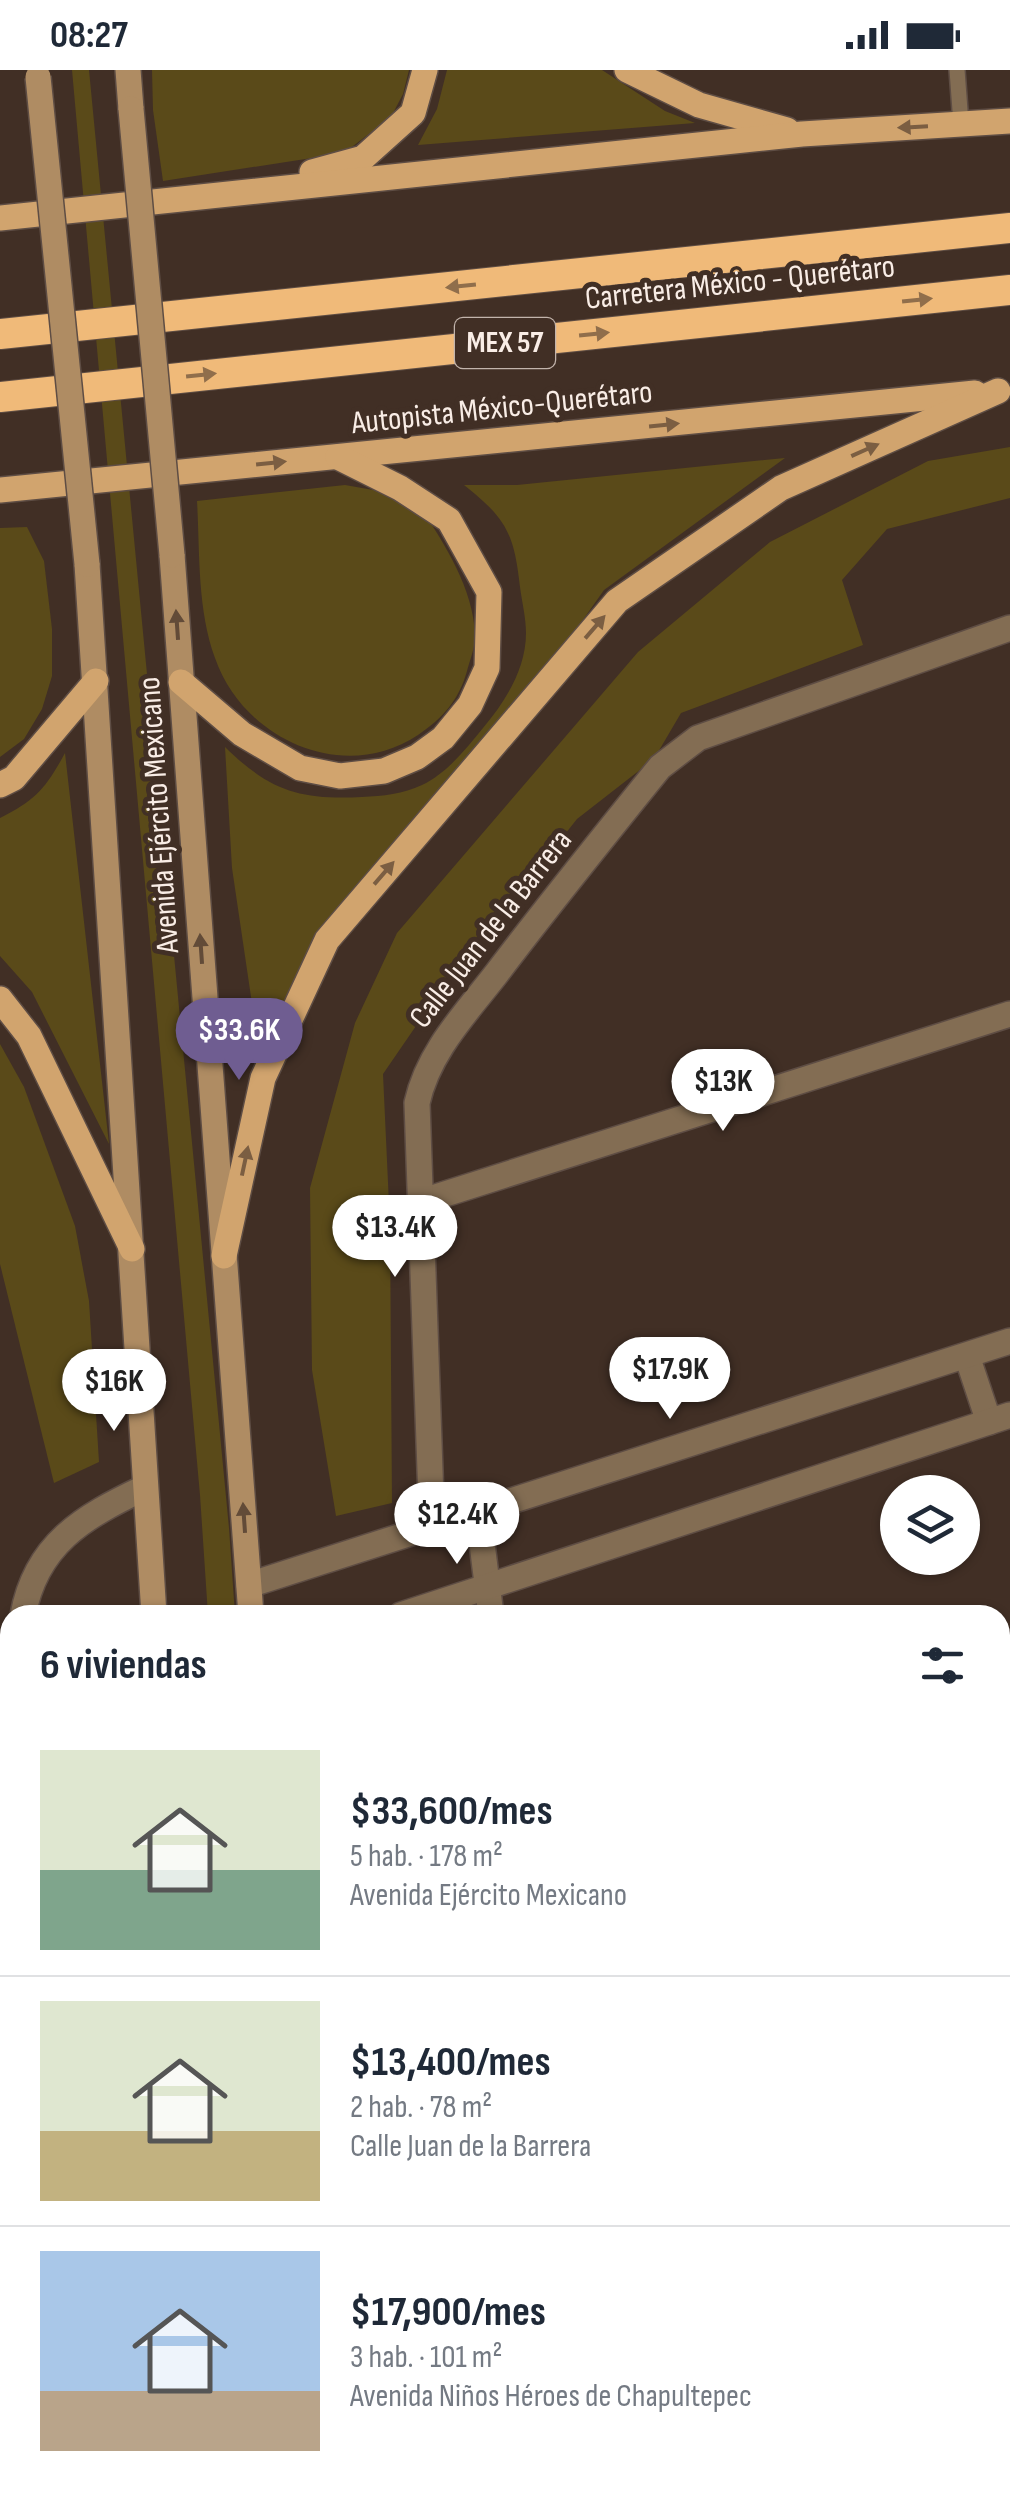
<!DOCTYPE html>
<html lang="es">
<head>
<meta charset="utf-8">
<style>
  :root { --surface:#fff; --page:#f2f2f3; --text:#1f2937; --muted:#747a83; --line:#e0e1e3; --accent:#6f5d91 }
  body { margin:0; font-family:"Sofia Sans Condensed",sans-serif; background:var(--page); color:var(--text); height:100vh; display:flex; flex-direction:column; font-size:38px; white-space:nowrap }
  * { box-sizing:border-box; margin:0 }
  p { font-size:32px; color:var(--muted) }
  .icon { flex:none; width:55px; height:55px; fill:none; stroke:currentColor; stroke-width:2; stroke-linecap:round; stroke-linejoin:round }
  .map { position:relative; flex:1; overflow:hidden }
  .side { position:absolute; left:0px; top:1535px; width:1010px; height:890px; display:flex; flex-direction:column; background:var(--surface); border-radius:30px 30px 0 0; box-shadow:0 2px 8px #0004 }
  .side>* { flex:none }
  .tools { position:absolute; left:880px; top:1405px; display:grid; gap:20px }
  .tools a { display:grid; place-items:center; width:100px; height:100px; border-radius:50%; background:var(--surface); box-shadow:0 2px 8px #0004; font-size:50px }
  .price { position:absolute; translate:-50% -85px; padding:0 22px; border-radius:35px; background:#fff; color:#222; font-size:32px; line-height:65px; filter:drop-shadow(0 2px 5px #0008) }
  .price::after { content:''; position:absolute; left:50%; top:60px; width:30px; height:22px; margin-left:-15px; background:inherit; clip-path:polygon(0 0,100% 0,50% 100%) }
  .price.on { background:var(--accent); color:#fff }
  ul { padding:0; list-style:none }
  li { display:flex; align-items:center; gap:30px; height:250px; padding:0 40px }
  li+li { border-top:2px solid var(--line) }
  li span { display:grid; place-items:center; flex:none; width:280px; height:200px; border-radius:0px; color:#555 }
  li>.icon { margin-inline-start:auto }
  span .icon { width:120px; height:120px; fill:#fffc; stroke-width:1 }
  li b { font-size:42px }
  h2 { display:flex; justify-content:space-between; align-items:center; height:120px; padding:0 40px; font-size:42px }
  .status { display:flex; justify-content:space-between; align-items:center; height:70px; padding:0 50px; background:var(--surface); direction:ltr }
  .status svg { height:28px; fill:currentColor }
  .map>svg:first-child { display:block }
  .green { fill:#5a4a19 }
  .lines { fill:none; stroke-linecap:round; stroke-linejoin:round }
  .lane-casing { stroke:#5e4d44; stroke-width:18 }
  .street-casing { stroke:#5e4d44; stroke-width:28 }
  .secondary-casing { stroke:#5e4d44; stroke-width:28 }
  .primary-casing { stroke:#5e4d44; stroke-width:28 }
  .highway-casing { stroke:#5e4d44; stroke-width:32 }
  .lane { stroke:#836d53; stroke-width:15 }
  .street { stroke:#836d53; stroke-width:25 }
  .secondary { stroke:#af8c63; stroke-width:25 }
  .primary { stroke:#d1a46e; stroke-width:25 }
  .highway { stroke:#f0ba79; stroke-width:30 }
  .secondary-bridge-casing { stroke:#5e4d44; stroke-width:28; stroke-linecap:butt }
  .secondary-bridge { stroke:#af8c63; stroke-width:25 }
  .oneway { fill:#7b5e42 }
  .oneway2 { fill:#906e4b }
  .oneway3 { fill:#624b38 }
  .labels { text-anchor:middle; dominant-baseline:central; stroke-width:10; stroke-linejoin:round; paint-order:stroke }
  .shield { fill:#412f25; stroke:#c2b4ac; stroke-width:2.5 }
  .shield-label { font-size:30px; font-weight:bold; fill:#f9ede6 }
  .street-label { font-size:32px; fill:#f9ede6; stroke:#412f25 }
</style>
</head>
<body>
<div class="status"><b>08:27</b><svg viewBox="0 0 49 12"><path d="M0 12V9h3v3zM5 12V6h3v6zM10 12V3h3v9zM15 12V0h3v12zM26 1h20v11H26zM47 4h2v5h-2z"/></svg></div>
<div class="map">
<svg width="1010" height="2425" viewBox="0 0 1010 2425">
  <rect width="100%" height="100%" fill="#412f25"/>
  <!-- green -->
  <g class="green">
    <path d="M72 0H89L229 1458 235 1545H208L200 1425Z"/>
    <path d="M152 0H409L403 24 391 47 344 83 163 111 153 40Z"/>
    <path d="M447 0H602L665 41 695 53 418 75 437 39Z"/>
    <path d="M1010 377V428L887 459 842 510 863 575 681 643 654 689 577 749 440 921 383 1004 390 1156 392 1433 336 1446 312 1300 310 1118 355 953 397 863 638 582 770 472 928 391Z"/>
    <path d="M785 388 604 520 499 669 401 763 327 870 263 1008 232 798 225 677C270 721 300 730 362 727 383 726 403 724 422 715 446 704 466 679 483 658 505 632 526 599 526 563 526 548 522 532 520 517 514 464 507 449 464 415H517Z"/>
    <path d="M345 415 413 427C440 466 473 515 475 564 476 575 470 590 467 601 459 630 443 648 418 665 343 715 243 669 215 588 197 538 200 483 197 431Z"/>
    <path d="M27 457 44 491 52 559V606L42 639 24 669 0 687V458Z"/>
    <path d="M65 683 109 1074 32 922 0 886V748C36 730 46 718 65 683Z"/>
    <path d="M0 974 24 1017 75 1156 89 1231 99 1392 54 1413 0 1194Z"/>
    <path d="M10 1699V2197L0 2193V1701Z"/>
  </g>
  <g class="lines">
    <!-- lane casing -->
    <g class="lane-casing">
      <path id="lane" d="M957 0 961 54"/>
    </g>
    <!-- street casing -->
    <g class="street-casing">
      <g id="street">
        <path d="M420 1132 1010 944"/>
        <path d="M967 1286 989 1352"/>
        <path d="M478 1442 491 1545"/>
        <path d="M432 1457 417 1033C428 982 466 943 497 903 550 833 605 765 660 697L698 668 1010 558"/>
        <path d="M249 1515 1010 1271"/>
        <path d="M23 1545C36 1474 83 1447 144 1418"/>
        <path d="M401 1545 1010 1345"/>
        <path d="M0 1601 10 1598"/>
        <path d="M0 1680 10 1677"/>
        <path d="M1000 1765 1010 1762"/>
        <path d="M1000 2152 1010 2148"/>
        <path d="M769 2415 770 2425"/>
      </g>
    </g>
    <!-- secondary casing -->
    <g class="secondary-casing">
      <g id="secondary">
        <path d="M128 0 131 39"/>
        <path d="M172 485 251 1545"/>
        <path d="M87 494 154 1545"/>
        <path d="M204 2415V2425"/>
        <path d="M316 2415 317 2425"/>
      </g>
    </g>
    <!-- primary casing -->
    <g class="primary-casing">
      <g id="primary">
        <path d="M627 0 699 35 787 60"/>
        <path d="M312 102 363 88 413 43 425 0"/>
        <path d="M0 148 802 64 1010 51"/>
        <path d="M0 420 975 323"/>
        <path d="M181 612 242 664 300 698 340 706 384 701 417 687 443 668 470 635 487 598 489 522 449 450 400 418 338 387"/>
        <path d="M0 715 14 708 96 611"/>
        <path d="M0 929 29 966 132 1179"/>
        <path d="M224 1186 263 1008 327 870 617 531 781 418 998 321"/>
      </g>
    </g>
    <!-- highway casing -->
    <g class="highway-casing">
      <g id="highway">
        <path d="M0 264 1010 158"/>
        <path d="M0 327 1010 220"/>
      </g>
    </g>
    <!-- lane -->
    <use href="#lane" class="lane"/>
    <!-- street -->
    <use href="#street" class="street"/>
    <!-- secondary -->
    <use href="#secondary" class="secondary"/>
    <!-- primary -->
    <use href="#primary" class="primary"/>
    <!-- highway -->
    <use href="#highway" class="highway"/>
    <!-- secondary-bridge casing -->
    <g class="secondary-bridge-casing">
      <g id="secondary-bridge">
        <path d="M38 7 87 494"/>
        <path d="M131 39 172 485"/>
      </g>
    </g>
    <!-- secondary-bridge -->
    <use href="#secondary-bridge" class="secondary-bridge"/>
  </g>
  <!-- one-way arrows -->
  <defs><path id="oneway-solid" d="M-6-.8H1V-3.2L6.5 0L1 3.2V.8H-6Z" transform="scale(2.5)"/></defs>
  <g class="oneway">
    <use href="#oneway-solid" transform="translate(913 57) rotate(177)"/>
    <use href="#oneway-solid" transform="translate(664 355) rotate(-6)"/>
    <use href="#oneway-solid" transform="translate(865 380) rotate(-24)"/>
    <use href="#oneway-solid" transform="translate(271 393) rotate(-6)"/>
    <use href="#oneway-solid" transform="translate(595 557) rotate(-49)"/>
    <use href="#oneway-solid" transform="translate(384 803) rotate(-49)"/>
    <use href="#oneway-solid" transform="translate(245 1091) rotate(-78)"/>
  </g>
  <g class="oneway2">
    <use href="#oneway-solid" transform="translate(461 216) rotate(174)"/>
    <use href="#oneway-solid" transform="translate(917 230) rotate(-6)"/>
    <use href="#oneway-solid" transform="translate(594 264) rotate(-6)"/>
    <use href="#oneway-solid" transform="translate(201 305) rotate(-6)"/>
  </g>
  <g class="oneway3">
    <use href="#oneway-solid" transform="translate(177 555) rotate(-94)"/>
    <use href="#oneway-solid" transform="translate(201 879) rotate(-94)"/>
    <use href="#oneway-solid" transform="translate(244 1448) rotate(-94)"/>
  </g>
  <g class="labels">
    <!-- shield labels -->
    <rect class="shield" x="455" y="248" width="100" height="50" rx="8"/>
    <g class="shield-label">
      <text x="505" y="273">MEX 57</text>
    </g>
    <!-- street labels -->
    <g class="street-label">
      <text transform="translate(740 213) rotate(-6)">Carretera México - Querétaro</text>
      <text transform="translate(502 338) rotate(-6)">Autopista México-Querétaro</text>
      <text transform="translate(159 745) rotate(-94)">Avenida Ejército Mexicano</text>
      <text transform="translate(491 859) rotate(-52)">Calle Juan de la Barrera</text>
    </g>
  </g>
</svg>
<div class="tools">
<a><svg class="icon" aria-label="layers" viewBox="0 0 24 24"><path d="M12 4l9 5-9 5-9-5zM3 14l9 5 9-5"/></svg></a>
</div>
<b class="price on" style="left:239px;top:1013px">$33.6K</b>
<b class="price" style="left:723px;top:1064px">$13K</b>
<b class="price" style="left:395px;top:1210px">$13.4K</b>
<b class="price" style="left:670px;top:1352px">$17.9K</b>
<b class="price" style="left:114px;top:1364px">$16K</b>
<b class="price" style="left:457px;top:1497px">$12.4K</b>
<section class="side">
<h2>6 viviendas<svg class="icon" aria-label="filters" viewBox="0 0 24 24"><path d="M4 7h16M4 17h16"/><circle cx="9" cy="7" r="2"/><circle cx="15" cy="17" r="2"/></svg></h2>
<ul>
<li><span style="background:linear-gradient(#dfe7d0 60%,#7fa58c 0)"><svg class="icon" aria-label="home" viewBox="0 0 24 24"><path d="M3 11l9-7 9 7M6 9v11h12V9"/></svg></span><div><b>$33,600/mes</b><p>5 hab. · 178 m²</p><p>Avenida Ejército Mexicano</p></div></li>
<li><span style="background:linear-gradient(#dfe7d0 65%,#c2b280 0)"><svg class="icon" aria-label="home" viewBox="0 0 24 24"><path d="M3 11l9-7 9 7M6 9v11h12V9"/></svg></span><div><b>$13,400/mes</b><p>2 hab. · 78 m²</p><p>Calle Juan de la Barrera</p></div></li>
<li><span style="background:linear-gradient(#a9c7e8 70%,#b9a48a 0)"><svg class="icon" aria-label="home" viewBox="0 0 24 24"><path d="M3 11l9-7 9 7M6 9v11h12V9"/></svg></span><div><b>$17,900/mes</b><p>3 hab. · 101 m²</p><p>Avenida Niños Héroes de Chapultepec</p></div></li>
</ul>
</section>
</div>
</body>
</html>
